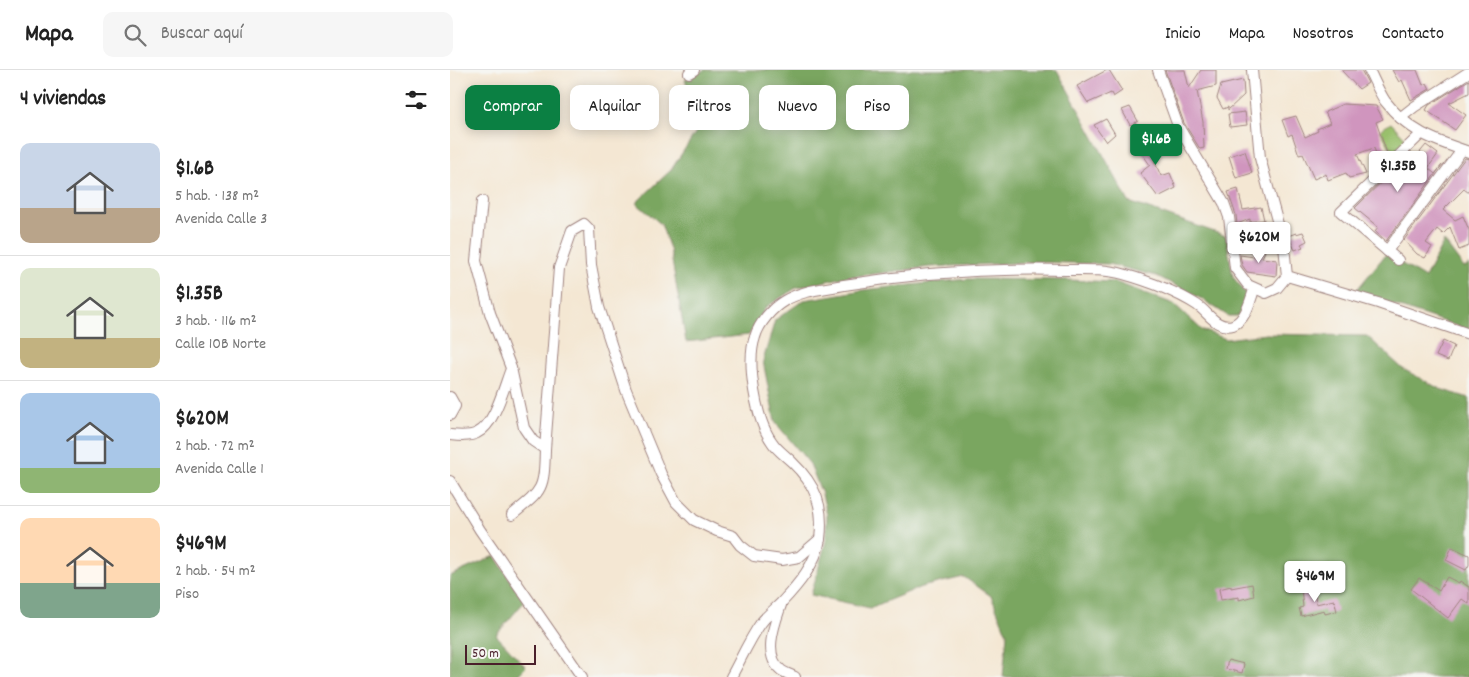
<!DOCTYPE html>
<html lang="es">
<head>
<meta charset="utf-8">
<style>
  :root { --surface:#fff; --page:#f6f6f6; --text:#222; --muted:#767676; --line:#e0e0e0; --accent:#0b8043 }
  body { margin:0; font-family:Dekko,sans-serif; background:var(--page); color:var(--text); height:100vh; display:flex; flex-direction:column; font-size:19px; white-space:nowrap }
  * { box-sizing:border-box; margin:0 }
  p { font-size:16px; color:var(--muted) }
  .icon { flex:none; width:28px; height:28px; fill:none; stroke:currentColor; stroke-width:2; stroke-linecap:round; stroke-linejoin:round }
  .map { position:relative; flex:1; overflow:hidden }
  .side { display:flex; flex-direction:column; background:var(--surface); width:450px }
  .side>* { flex:none }
  .banner { position:absolute; left:15px; top:15px; width:475px; height:45px; display:flex; gap:10px }
  .scale { position:absolute; left:15px; bottom:12px; width:71px; box-sizing:border-box; padding-left:5px; border:2px solid #4a1f2b; border-top:0; font-size:14px; line-height:18px; white-space:nowrap; color:#4a1f2b; -webkit-text-stroke:4px #f6f6f2; paint-order:stroke }
  .price { position:absolute; translate:-50% -42px; padding:0 11px; border-radius:5px; background:#fff; color:#222; font-size:16px; line-height:32px; filter:drop-shadow(0 1px 2px #0008) }
  .price::after { content:''; position:absolute; left:50%; top:30px; width:15px; height:11px; margin-left:-8px; background:inherit; clip-path:polygon(0 0,100% 0,50% 100%) }
  .price.on { background:var(--accent); color:#fff }
  ul { padding:0; list-style:none }
  li { display:flex; align-items:center; gap:15px; height:125px; padding:0 20px }
  li+li { border-top:1px solid var(--line) }
  li span { display:grid; place-items:center; flex:none; width:140px; height:100px; border-radius:10px; color:#555 }
  li>.icon { margin-inline-start:auto }
  span .icon { width:60px; height:60px; fill:#fffc; stroke-width:1 }
  li b { font-size:21px }
  h2 { display:flex; justify-content:space-between; align-items:center; height:60px; padding:0 20px; font-size:21px }
  .pill { padding:0 18px; border-radius:10px; background:var(--surface); box-shadow:0 2px 12px #0003; font-size:18px; line-height:45px }
  .pill.on { background:var(--accent); color:#fff }
  header { display:flex; align-items:center; gap:30px; box-sizing:border-box; height:70px; padding:0 25px; background:var(--surface); border-bottom:1px solid var(--line) }
  header strong { font-size:24px }
  nav { display:flex; gap:28px; margin-inline-start:auto; font-size:18px }
  .search { width:350px; height:45px; background:var(--page); display:flex; align-items:center; gap:12px; box-sizing:border-box; padding:0 18px; border-radius:10px; color:var(--muted); font-size:19px }
  main { display:flex; flex:1; min-height:0 }
  .map>svg:first-child { display:block }
  .green { fill:#99c06c; stroke:#72704c }
  .forest { fill:#7aa660; stroke:#626246 }
  .building { fill:#d095be }
  .lines { fill:none; stroke-linecap:round; stroke-linejoin:round }
  .minor-casing { stroke:#9f837f; stroke-width:12 }
  .minor { stroke:#fff; stroke-width:10 }
</style>
</head>
<body>
<header>
<strong>Mapa</strong>
<div class="search"><svg class="icon" aria-label="search" viewBox="0 0 24 24"><circle cx="10" cy="10" r="6"/><path d="M15 15l6 6"/></svg>Buscar aquí</div>
<nav><a>Inicio</a><a>Mapa</a><a>Nosotros</a><a>Contacto</a></nav>
</header>
<main>
<section class="side">
<h2>4 viviendas<svg class="icon" aria-label="filters" viewBox="0 0 24 24"><path d="M4 7h16M4 17h16"/><circle cx="9" cy="7" r="2"/><circle cx="15" cy="17" r="2"/></svg></h2>
<ul>
<li><span style="background:linear-gradient(#c9d6e8 65%,#b9a48a 0)"><svg class="icon" aria-label="home" viewBox="0 0 24 24"><path d="M3 11l9-7 9 7M6 9v11h12V9"/></svg></span><div><b>$1.6B</b><p>5 hab. · 138 m²</p><p>Avenida Calle 3</p></div></li>
<li><span style="background:linear-gradient(#dfe7d0 70%,#c2b280 0)"><svg class="icon" aria-label="home" viewBox="0 0 24 24"><path d="M3 11l9-7 9 7M6 9v11h12V9"/></svg></span><div><b>$1.35B</b><p>3 hab. · 116 m²</p><p>Calle 10B Norte</p></div></li>
<li><span style="background:linear-gradient(#a9c7e8 75%,#8fb573 0)"><svg class="icon" aria-label="home" viewBox="0 0 24 24"><path d="M3 11l9-7 9 7M6 9v11h12V9"/></svg></span><div><b>$620M</b><p>2 hab. · 72 m²</p><p>Avenida Calle 1</p></div></li>
<li><span style="background:linear-gradient(#ffd9b3 65%,#7fa58c 0)"><svg class="icon" aria-label="home" viewBox="0 0 24 24"><path d="M3 11l9-7 9 7M6 9v11h12V9"/></svg></span><div><b>$469M</b><p>2 hab. · 54 m²</p><p>Piso</p></div></li>
</ul>
</section>
<div class="map">
<svg width="1019" height="607" viewBox="0 0 1019 607">
  <rect width="100%" height="100%" fill="#f6f6f2"/>
  <filter id="ink" filterUnits="userSpaceOnUse"><feTurbulence type="fractalNoise" baseFrequency=".02" numOctaves="2"/><feDisplacementMap in="SourceGraphic" scale="10" xChannelSelector="R" yChannelSelector="G"/><feConvolveMatrix kernelMatrix="1 2 1 2 8 2 1 2 1" color-interpolation-filters="sRGB"/></filter>
  <filter id="wash" filterUnits="userSpaceOnUse"><feTurbulence type="fractalNoise" baseFrequency=".0096" numOctaves="4" result="noise"/><feDisplacementMap in="SourceGraphic" scale="20" xChannelSelector="R" yChannelSelector="G"/><feGaussianBlur stdDeviation="1.12" result="paint"/><feColorMatrix in="noise" values="0 0 0 0 0 0 0 0 0 0 0 0 0 0 0 0 0 1.4 0 .05"/><feComposite in="paint" operator="in"/></filter>
  <g filter="url(#wash)">
    <rect width="100%" height="100%" fill="#f4e7d3"/>
    <!-- green -->
    <path class="green" d="M941 53 960 73 945 86 930 60Z"/>
    <!-- forest -->
    <g class="forest">
      <path d="M254 0H607L679 132 776 166 783 207 797 225 788 246H778L752 229 707 206 658 194 586 192 480 197 390 208 346 218 316 237 299 265 236 272 220 179 211 154 186 133 221 100 253 51 235 10Z"/>
      <path d="M994 171 1014 198 1019 195V260L905 222 936 184 975 208Z"/>
      <path d="M518 209 618 210 665 212 724 234 752 260 776 269 816 264 917 266 953 299 990 319 1019 328V607H553L557 564 541 526 514 507 471 517 420 538 361 525 376 471 377 445 372 424 360 394 325 352 313 291 325 250 354 230 413 220Z"/>
      <path d="M45 486 74 532 46 565 76 597 66 607H0V506Z"/>
    </g>
    <g id="blocks">
      <!-- building -->
      <g class="building">
        <path d="M657 0H659L672 21 663 27 661 23 638 33 627 16Z"/>
        <path d="M715 0H735L739 18 751 0H766V16L747 21 753 52 754 78 750 79 734 53Z"/>
        <path d="M891 0H911L918 13 909 19Z"/>
        <path d="M942 0H967L973 15 977 13 980 19 961 30 952 10 949 12Z"/>
        <path d="M793 10 794 25 778 40V37L773 39 767 28 771 15Z"/>
        <path d="M1019 10V23L999 33 1016 45 1005 60 976 40 979 35Z"/>
        <path d="M893 34 926 36 933 49 926 52 938 86 930 95 924 78 907 84 916 104 899 108 896 103 878 110 876 104 864 109 853 84 849 85 842 64 838 66 832 50 846 46 855 67 868 61 867 59 880 53 875 42Z"/>
        <path d="M680 37 688 51 680 55 672 40Z"/>
        <path d="M795 42 797 55 780 57 778 44Z"/>
        <path d="M656 49 665 64 656 72 644 55Z"/>
        <path d="M705 63 718 74 708 85 703 88 711 106 720 103 726 118 708 127 690 103 700 95 687 76Z"/>
        <path d="M976 75 988 84 978 98 985 104 992 95 936 171 925 161 928 157 905 138 955 89 961 93Z"/>
        <path d="M795 81 802 103 786 108 779 86Z"/>
        <path d="M1015 88 1019 89V123L1014 119 993 140 1005 150 1013 146 1019 160V176L1009 180 1000 157 993 164 987 159 976 173 982 177 975 188 967 184 954 170Z"/>
        <path d="M788 119 793 140 811 137 814 150 800 152V149L787 154 786 145 778 122Z"/>
        <path d="M853 162 857 171 851 174 853 177 845 180 838 166 846 163V164Z"/>
        <path d="M805 177 815 181 812 188 827 190 826 206 797 202 792 195 790 185 804 187Z"/>
        <path d="M993 271 1004 276 998 291 986 286Z"/>
        <path d="M1002 477 1019 485V495L1016 500 996 490Z"/>
        <path d="M874 498 876 509 863 511 862 500Z"/>
        <path d="M997 507 1009 513 1010 511 1019 517V534L1012 529 998 548 961 519 969 508 989 521Z"/>
        <path d="M802 514 804 526 789 530V527L771 530 769 519 781 516V518Z"/>
        <path d="M864 516 866 534 884 530 887 541 875 544 874 540 851 546 849 538 853 537 851 518Z"/>
        <path d="M778 590 794 594 792 603 776 599Z"/>
      </g>
    </g>
  </g>
  <g filter="url(#ink)">
    <use href="#blocks" fill-opacity="0" stroke="#9f837f" stroke-width="1"/>
    <g class="lines">
      <!-- minor casing -->
      <g class="minor-casing">
        <g id="minor">
          <path d="M708 0 728 56 774 133 779 147 785 198 798 215 816 223 827 218 837 206 834 176 810 88 802 0"/>
          <path d="M919 0C924 10 929 22 935 31 959 62 983 70 1019 82"/>
          <path d="M239 3 244 0"/>
          <path d="M950 48 964 37 1019 2"/>
          <path d="M32 131 26 191 40 243 61 298 74 358 83 371 95 379"/>
          <path d="M937 181 1012 80"/>
          <path d="M948 190 891 142 971 64"/>
          <path d="M837 206 928 233 1019 264"/>
          <path d="M0 327 5 336 0 345"/>
          <path d="M0 365C9 366 19 367 27 363 45 355 54 316 61 299"/>
          <path d="M0 411 30 460 132 607"/>
          <path d="M62 445C93 420 94 420 95 379L109 198 122 161 134 154 139 159 141 195 149 237 176 320 211 404 226 432 244 450 267 461 283 466 290 475 304 486 332 490 349 487 370 469"/>
          <path d="M331 535C325 553 312 585 331 600 335 603 341 605 345 607"/>
          <path d="M281 607C291 589 299 570 311 553 316 546 325 539 331 533 348 515 366 494 370 469 374 436 366 415 342 392 336 386 327 380 322 372 306 350 296 293 305 267 309 253 322 238 334 231 352 220 374 219 394 215 467 203 542 198 616 200 635 200 655 199 673 204 698 211 725 221 747 235 758 242 767 260 783 255 796 250 800 231 804 220"/>
        </g>
      </g>
      <!-- minor -->
      <use href="#minor" class="minor"/>
    </g>
  </g>
</svg>
<div class="scale">50 m</div>
<b class="price on" style="left:706px;top:96px">$1.6B</b>
<b class="price" style="left:948px;top:123px">$1.35B</b>
<b class="price" style="left:809px;top:194px">$620M</b>
<b class="price" style="left:865px;top:533px">$469M</b>
<div class="banner">
<a class="pill on">Comprar</a>
<a class="pill">Alquilar</a>
<a class="pill">Filtros</a>
<a class="pill">Nuevo</a>
<a class="pill">Piso</a>
</div>
</div>
</main>
</body>
</html>
